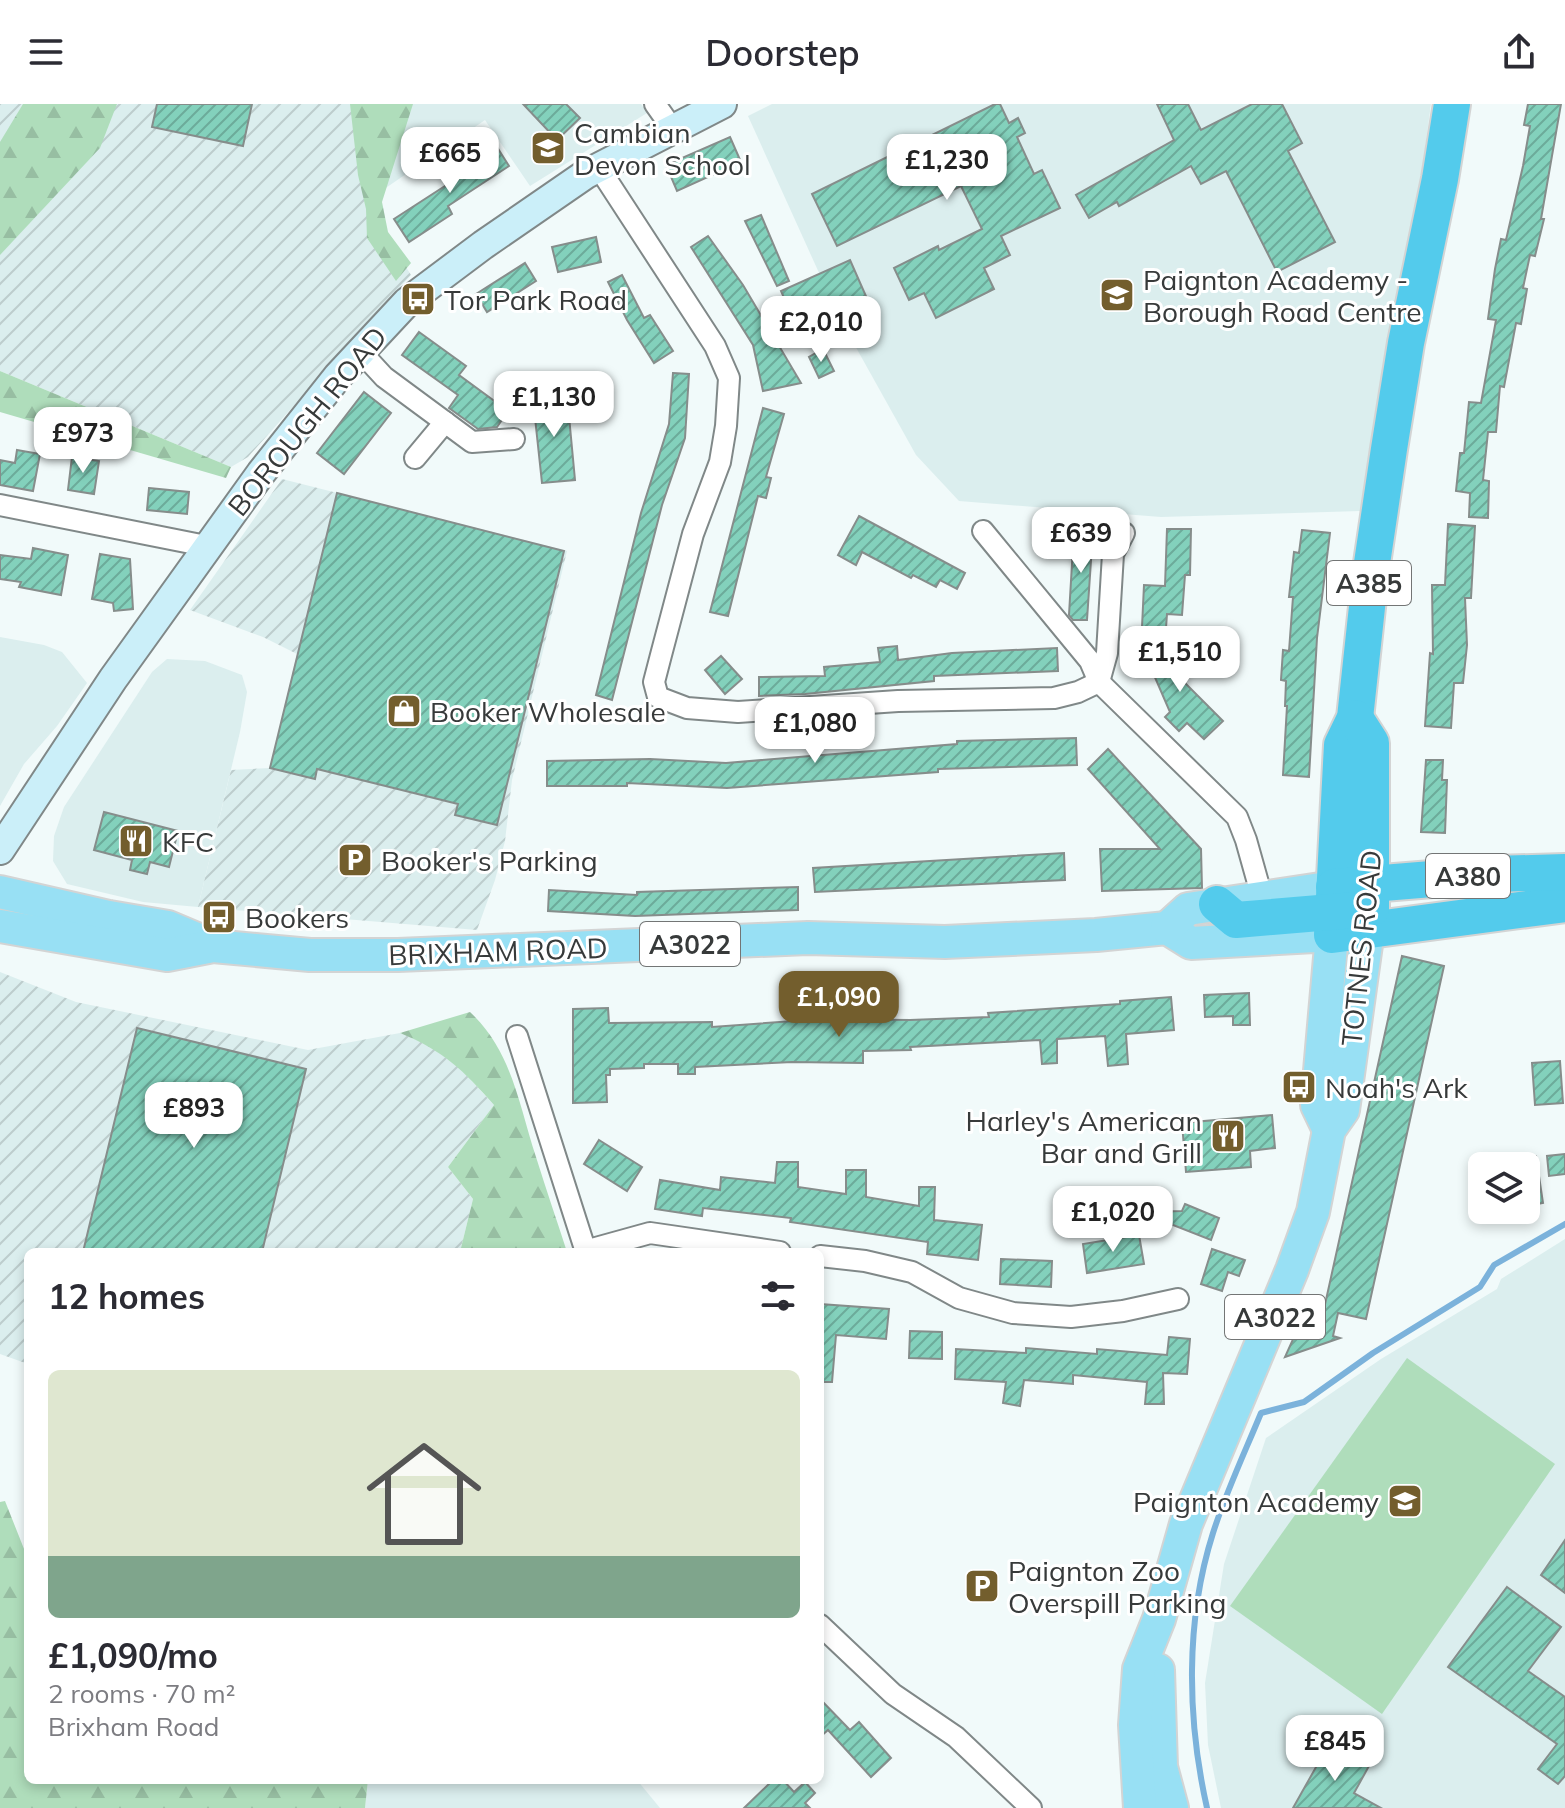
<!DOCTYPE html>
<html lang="en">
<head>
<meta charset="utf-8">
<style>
  :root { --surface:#fff; --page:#f7f7f7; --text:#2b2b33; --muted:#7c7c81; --line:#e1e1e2; --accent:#735e2d }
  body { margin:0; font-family:Mulish,sans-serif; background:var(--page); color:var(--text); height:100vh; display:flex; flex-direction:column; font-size:30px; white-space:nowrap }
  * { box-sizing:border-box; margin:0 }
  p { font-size:26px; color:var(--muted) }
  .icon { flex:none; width:44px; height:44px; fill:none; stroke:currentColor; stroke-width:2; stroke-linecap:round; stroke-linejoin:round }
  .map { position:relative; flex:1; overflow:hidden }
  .drawer { position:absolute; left:24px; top:1144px; width:800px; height:536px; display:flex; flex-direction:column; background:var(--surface); border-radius:12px; box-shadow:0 4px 12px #0003 }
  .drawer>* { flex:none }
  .tools { position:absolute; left:1468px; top:1048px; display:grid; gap:16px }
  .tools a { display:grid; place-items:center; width:72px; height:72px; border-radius:12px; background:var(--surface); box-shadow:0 4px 12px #0003; font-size:40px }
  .price { position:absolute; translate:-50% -68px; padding:0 18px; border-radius:16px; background:#fff; color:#222; font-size:26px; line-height:52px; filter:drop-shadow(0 2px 4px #0008) }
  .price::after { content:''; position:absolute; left:50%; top:48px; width:24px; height:18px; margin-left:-12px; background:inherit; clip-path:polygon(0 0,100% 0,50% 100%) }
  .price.on { background:var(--accent); color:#fff }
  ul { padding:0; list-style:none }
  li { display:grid; align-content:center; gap:16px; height:424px; padding:0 24px }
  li+li { border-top:2px solid var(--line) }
  li span { display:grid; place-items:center; height:248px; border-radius:12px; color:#555 }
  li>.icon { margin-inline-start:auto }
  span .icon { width:144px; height:144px; fill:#fffc; stroke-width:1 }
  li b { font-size:34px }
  h2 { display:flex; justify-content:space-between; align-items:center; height:96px; padding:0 24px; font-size:34px }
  header { display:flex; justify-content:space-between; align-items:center; height:104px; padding:0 24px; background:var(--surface); font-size:36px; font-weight:600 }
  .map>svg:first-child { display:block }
  .built { fill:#dbeeee }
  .industrial { fill:url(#industrial-furrows) }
  .grass { fill:#afddbb }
  .forest { fill:url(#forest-firs) }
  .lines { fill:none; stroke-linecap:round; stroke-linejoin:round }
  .stream { stroke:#7bb2db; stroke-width:6 }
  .building { fill:url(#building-hatch); stroke:#868d8b; stroke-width:2 }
  .street-casing { stroke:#808888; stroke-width:24 }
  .secondary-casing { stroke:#808888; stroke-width:32 }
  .primary-casing { stroke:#d3d4d4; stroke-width:36 }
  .highway-casing { stroke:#d3d4d4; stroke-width:40 }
  .street { stroke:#fff; stroke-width:20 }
  .secondary { stroke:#cbeff9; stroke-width:28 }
  .primary { stroke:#98e0f4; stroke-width:32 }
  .highway { stroke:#53cbec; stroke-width:36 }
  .labels { text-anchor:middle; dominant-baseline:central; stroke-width:6; stroke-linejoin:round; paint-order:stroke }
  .shield { fill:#fff; stroke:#737575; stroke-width:2 }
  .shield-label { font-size:26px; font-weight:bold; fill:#373a3a }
  .poi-label { font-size:28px; fill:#373a3a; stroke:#fff; text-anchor:start }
  .street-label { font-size:28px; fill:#373a3a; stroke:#fff }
</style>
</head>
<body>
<header><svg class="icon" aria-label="menu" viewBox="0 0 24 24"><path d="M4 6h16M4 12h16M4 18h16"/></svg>Doorstep<svg class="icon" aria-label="share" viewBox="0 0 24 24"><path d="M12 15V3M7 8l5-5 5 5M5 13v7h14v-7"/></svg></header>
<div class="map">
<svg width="1565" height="1704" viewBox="0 0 1565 1704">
  <defs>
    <pattern id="industrial-furrows" width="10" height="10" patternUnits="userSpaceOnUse" patternTransform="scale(2)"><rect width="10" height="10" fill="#dbeeee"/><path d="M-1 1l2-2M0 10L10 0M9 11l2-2" fill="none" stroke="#bdcdcd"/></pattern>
    <pattern id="forest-firs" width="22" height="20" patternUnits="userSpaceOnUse" patternTransform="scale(2)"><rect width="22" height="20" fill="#afddbb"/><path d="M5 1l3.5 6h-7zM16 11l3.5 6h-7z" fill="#97bea2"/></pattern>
    <pattern id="building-hatch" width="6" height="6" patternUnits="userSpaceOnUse" patternTransform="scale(2)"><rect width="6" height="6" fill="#83d1bc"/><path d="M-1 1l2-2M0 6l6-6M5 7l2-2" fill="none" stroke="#6cab9a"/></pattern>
  </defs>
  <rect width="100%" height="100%" fill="#f1fafa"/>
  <!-- built -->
  <g class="built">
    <path d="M389 0H641L647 9 530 82 485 16 374 92Z"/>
    <path d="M772 0H1431L1410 156 1360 407 1161 413 959 397 916 351 839 213 748 12Z"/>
    <path d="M0 533 44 541 62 548 87 579 57 622 24 660 0 702Z"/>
    <path d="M167 555 205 557 242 571 247 588 240 628 198 803 143 798 67 780 53 757 54 732 64 703 152 568Z"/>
    <path d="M1565 1135V1704H1221L1208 1641 1205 1579 1224 1460 1266 1334 1381 1255 1497 1185 1501 1175Z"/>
    <path d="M368 1676H637L660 1704H365Z"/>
  </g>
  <!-- industrial -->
  <g class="industrial">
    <path d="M0 0H389L367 73 386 131 411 171 248 353 231 363 0 267Z"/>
    <path d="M282 375 567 447 512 676 505 737 495 776 477 826 198 803 231 666 270 664 297 550 263 533 190 506Z"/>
    <path d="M0 868 76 898 308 946 400 929 429 941 461 965 494 1001 448 1063 473 1095 460 1148H28V1260L0 1250Z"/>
  </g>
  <!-- grass -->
  <path class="grass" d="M1407 1254 1555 1360 1382 1610 1230 1502Z"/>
  <!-- forest -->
  <g class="forest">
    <path d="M23 0H117L100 44 0 151V38Z"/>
    <path d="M350 0H413L382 98 388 128 411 159 396 177 367 134 366 105 358 71Z"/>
    <path d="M0 267 231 363 226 374 0 308Z"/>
    <path d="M470 908C512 947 519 1001 536 1053 546 1085 557 1117 567 1148H460L473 1095 448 1063 494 1001C463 966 444 947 400 929Z"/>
    <path d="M5 1397 28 1455V1676H368L365 1704H0V1398Z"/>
  </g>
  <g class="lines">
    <!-- stream -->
    <path class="stream" d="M1207 1704C1187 1615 1185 1517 1213 1429 1226 1388 1245 1348 1261 1309L1304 1298 1373 1249 1480 1183 1494 1161 1565 1120"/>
  </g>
  <!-- building -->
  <g class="building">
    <path d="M157 0H252L243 42 152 23Z"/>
    <path d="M523 0H566L580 14 557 36Z"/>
    <path d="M995 0H1000L1009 19 1018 14 1025 29 1017 33 1034 70 1042 66 1060 104 1001 132 1010 151 984 164 994 185 936 214 924 189 909 196 894 164 938 142 939 146 982 125 961 82 837 142 812 90Z"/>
    <path d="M1157 0H1188L1201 26 1252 0H1282L1302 39 1288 47 1335 138 1277 168 1226 67 1201 80 1191 62 1119 102 1117 98 1089 114 1076 91 1174 36Z"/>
    <path d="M1528 0H1561L1541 115H1544L1535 152 1530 151 1523 184 1527 185 1521 220 1516 219 1504 283 1500 282 1496 328H1488L1483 376 1489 377 1488 414 1469 413 1470 389 1456 387 1460 349H1464L1469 298 1481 299 1496 216 1488 215 1495 165 1501 135 1506 136 1523 62 1530 22 1524 21Z"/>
    <path d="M730 33 741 58 677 87 666 61Z"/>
    <path d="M497 43 509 62 448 102 452 110 409 138 394 115 448 80 445 76Z"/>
    <path d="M761 111 789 177 777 182 745 117Z"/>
    <path d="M708 132 743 181 801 279 763 287 753 241 691 143Z"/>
    <path d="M596 133 601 158 558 168 552 143Z"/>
    <path d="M850 156 869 199 800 231 781 187Z"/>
    <path d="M525 159 536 177 487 208 476 190Z"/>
    <path d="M622 171 644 214 650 211 673 247 654 259 627 216 608 178Z"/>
    <path d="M419 228 466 262 459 271 508 307 497 323 478 325 449 304 458 291 402 251Z"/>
    <path d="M823 245 834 267 819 274 809 253Z"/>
    <path d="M673 269 689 270 685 334 662 401 612 596 596 591 641 409 669 320Z"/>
    <path d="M364 288 391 309 344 370 317 349Z"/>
    <path d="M567 291 575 376 542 379 533 295Z"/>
    <path d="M763 304 784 310 766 373 771 374 766 394 758 392 728 512 710 508Z"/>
    <path d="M17 346 40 350 33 387 0 381V356L15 359Z"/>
    <path d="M72 353 99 357 94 390 68 386Z"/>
    <path d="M149 384 189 388 187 410 147 406Z"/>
    <path d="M337 389 564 447 497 721 455 711 458 700 317 665 315 675 270 664Z"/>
    <path d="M859 412 965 469 957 485 940 476 936 483 913 471 911 474 862 448 856 461 838 451Z"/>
    <path d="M1448 420 1475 422 1471 494H1465L1467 541 1463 579H1454L1451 624 1425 622 1430 549 1433 550 1432 481H1445Z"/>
    <path d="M1167 425H1191L1190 471H1185L1182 511 1167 510 1166 524 1142 523 1144 481 1165 482Z"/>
    <path d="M1074 426 1093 427 1087 516H1073L1069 511Z"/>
    <path d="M1302 426 1330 429 1317 534 1309 673 1283 671 1287 602H1285L1286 577 1281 576 1283 546 1289 547 1293 493H1289L1294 448 1299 449Z"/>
    <path d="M33 444 68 451 61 491 19 483 21 478 0 475V451L31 455Z"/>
    <path d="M100 450 130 455 133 505 114 507 113 499 92 495Z"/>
    <path d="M1167 538 1184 578 1223 617 1204 635 1187 619 1179 627 1165 613 1170 608 1144 548Z"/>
    <path d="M897 542 898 556 952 549 1057 544 1058 567 934 572V577L805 590 759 592V573L825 572 824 563 880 558 878 544Z"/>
    <path d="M721 552 742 575 725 590 705 566Z"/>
    <path d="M1076 634 1077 661 938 665V668L727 684 627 679V682H547V657L650 655 726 659 957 640V637Z"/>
    <path d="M1108 645 1201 745 1202 784 1102 787 1100 745H1160L1088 665Z"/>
    <path d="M1426 656H1443L1442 676H1447L1445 729 1421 728Z"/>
    <path d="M104 708 178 727 169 763 150 758 147 770 130 766 132 756 94 746Z"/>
    <path d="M1064 749 1065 776 815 788 813 764Z"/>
    <path d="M798 783V806L635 812 548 807 549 786 637 791V788Z"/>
    <path d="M1402 852 1444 862 1366 1215 1338 1209 1333 1232 1340 1234 1285 1253 1299 1222 1315 1227 1319 1205H1324Z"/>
    <path d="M1249 889 1250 921H1233V912L1205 913 1204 891Z"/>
    <path d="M1171 893 1174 926 1126 930 1128 960 1108 962 1105 932 1057 935V959L1042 960 1040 936 910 943 911 946 863 947V959L792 958 695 963V970H678V960H644V964L610 965V971H606L607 998 573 999V905L608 904 609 919 712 918V923L822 915 910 916 989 913 988 909 1120 900V897Z"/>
    <path d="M137 924 306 965 262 1148H83Z"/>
    <path d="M1560 957 1563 999 1535 1001 1532 959Z"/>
    <path d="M1272 1011 1275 1044 1250 1047 1251 1063 1186 1068 1182 1019Z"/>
    <path d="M599 1036 642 1063 627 1087 584 1060Z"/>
    <path d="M1565 1050V1070L1549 1072 1547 1052Z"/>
    <path d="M1536 1052 1543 1099 1526 1102V1053Z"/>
    <path d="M777 1058H798V1083L846 1090V1066H866V1093L919 1102V1083H935L934 1116 982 1121 978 1156 927 1150 928 1138 790 1118 791 1114 703 1104 702 1112 655 1105 660 1076 720 1086 721 1073 775 1079Z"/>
    <path d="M1185 1100 1219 1114 1211 1136 1140 1108 1182 1107Z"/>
    <path d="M1139 1131 1144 1160 1087 1169 1083 1140Z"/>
    <path d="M1212 1145 1245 1156 1239 1172 1228 1168 1222 1187 1201 1180Z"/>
    <path d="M1001 1155 1052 1157 1051 1183 1000 1180Z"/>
    <path d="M820 1200 889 1205 886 1235 836 1231 832 1278H820Z"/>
    <path d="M910 1227 942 1228V1255L909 1254Z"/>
    <path d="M1169 1233 1190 1235 1187 1270 1163 1269 1164 1300H1145L1147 1278 1073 1271V1280L1024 1276 1020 1302 1003 1299 1006 1278 955 1275 956 1245 1026 1249V1244L1097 1250V1245L1167 1251Z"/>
    <path d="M1565 1436V1489L1541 1471Z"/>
    <path d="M1507 1483 1561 1523 1528 1567 1565 1593V1672L1558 1680 1538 1665 1557 1640 1448 1563Z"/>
    <path d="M820 1595 850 1626 859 1618 891 1654 871 1673 828 1626 820 1633Z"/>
    <path d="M1329 1640 1369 1662 1354 1689 1381 1704H1293Z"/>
    <path d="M773 1676H783L794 1688 805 1678 815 1689 805 1699 810 1704H744Z"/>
  </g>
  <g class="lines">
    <!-- street casing -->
    <g class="street-casing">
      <g id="street">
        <path d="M655 0 672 24"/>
        <path d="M599 64 715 242 729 274 726 322 720 358 693 430 661 551 654 578 658 593 687 604 738 608 898 597 1054 594 1078 588 1099 578 1237 713 1246 736 1262 793"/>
        <path d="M361 248 384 273 472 338 514 335"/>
        <path d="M415 354 445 318"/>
        <path d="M0 401 206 442"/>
        <path d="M983 427 1090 557 1099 578"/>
        <path d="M1099 578 1107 549 1113 450 1124 429"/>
        <path d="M517 932 586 1148"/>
        <path d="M585 1147 650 1129 780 1148"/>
        <path d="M820 1152 865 1157 912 1168 959 1194 1013 1209 1071 1213 1123 1207 1178 1195"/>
        <path d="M820 1521 893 1590 956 1633 1031 1704"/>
      </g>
    </g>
    <!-- secondary casing -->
    <g class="secondary-casing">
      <path id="secondary" d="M0 746 113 575 261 369 338 272 407 198 483 141 586 70 722 0"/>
    </g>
    <!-- primary casing -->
    <g class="primary-casing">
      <g id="primary">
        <path d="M0 788 109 813 168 823 213 842"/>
        <path d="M0 822 167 851 213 842 310 851H398L808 834 945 838 1096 831 1167 824 1191 839 1332 831 1317 1001 1329 1026"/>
        <path d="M1167 824 1188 805 1334 783"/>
        <path d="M1158 1566 1161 1663 1172 1704"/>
        <path d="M1140 1704 1135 1621 1139 1565 1159 1515 1186 1420 1292 1166 1313 1108 1329 1026 1343 1006 1368 826"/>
      </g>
    </g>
    <!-- highway casing -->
    <g class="highway-casing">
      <g id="highway">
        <path d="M1452 0 1440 75 1406 239 1389 345 1371 466 1355 614 1342 641 1332 831 1565 800"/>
        <path d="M1355 614 1371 639V805"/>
        <path d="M1334 783 1493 770 1565 768"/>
        <path d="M1217 800 1236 816 1355 806"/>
      </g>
    </g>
    <!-- street -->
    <use href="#street" class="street"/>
    <!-- secondary -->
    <use href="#secondary" class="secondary"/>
    <!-- primary -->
    <use href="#primary" class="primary"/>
    <!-- highway -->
    <use href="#highway" class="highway"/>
  </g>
  <!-- icons -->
  <defs>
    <g id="school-square" transform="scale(1.8)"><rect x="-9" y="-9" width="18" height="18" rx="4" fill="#735e2d" stroke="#fff"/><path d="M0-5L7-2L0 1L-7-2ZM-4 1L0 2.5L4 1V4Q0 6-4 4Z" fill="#fff"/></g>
    <g id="bus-square" transform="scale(1.8)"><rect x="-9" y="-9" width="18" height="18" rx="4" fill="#735e2d" stroke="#fff"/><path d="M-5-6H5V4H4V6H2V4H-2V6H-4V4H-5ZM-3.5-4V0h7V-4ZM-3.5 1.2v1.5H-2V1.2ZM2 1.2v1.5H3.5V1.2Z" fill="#fff"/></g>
    <g id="shop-square" transform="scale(1.8)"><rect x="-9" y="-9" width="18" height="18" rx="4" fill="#735e2d" stroke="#fff"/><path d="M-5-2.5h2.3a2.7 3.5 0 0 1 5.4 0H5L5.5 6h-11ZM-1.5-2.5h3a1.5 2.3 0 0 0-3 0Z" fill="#fff"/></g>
    <g id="restaurant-square" transform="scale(1.8)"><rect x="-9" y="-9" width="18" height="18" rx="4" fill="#735e2d" stroke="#fff"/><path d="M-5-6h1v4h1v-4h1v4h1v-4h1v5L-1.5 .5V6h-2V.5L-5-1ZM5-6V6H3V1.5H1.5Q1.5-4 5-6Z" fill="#fff"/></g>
    <g id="parking-square" transform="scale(1.8)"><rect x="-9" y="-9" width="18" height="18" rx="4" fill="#735e2d" stroke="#fff"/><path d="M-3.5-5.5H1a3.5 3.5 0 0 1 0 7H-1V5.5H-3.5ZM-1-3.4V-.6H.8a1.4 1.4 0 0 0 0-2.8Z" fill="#fff"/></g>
  </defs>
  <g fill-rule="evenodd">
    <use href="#school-square" x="548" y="44"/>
    <use href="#school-square" x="1117" y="191"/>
    <use href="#bus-square" x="418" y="195"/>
    <use href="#shop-square" x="404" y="607"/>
    <use href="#restaurant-square" x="136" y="737"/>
    <use href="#parking-square" x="355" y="756"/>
    <use href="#bus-square" x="219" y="813"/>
    <use href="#bus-square" x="1299" y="983"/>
    <use href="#restaurant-square" x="1228" y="1032"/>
    <use href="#school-square" x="1405" y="1397"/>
    <use href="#parking-square" x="982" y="1482"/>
  </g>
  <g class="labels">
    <!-- shield labels -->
    <g class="shield">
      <rect x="1327" y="457" width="84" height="44" rx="6"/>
      <rect x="1426" y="750" width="84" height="44" rx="6"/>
      <rect x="640" y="818" width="100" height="44" rx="6"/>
      <rect x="1225" y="1191" width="100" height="44" rx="6"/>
    </g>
    <g class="shield-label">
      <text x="1369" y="479">A385</text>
      <text x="1468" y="772">A380</text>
      <text x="690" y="840">A3022</text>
      <text x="1275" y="1213">A3022</text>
    </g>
    <!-- poi labels -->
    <g class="poi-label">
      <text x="574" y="28">Cambian<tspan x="574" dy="32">Devon School</tspan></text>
      <text x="1143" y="175">Paignton Academy -<tspan x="1143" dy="32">Borough Road Centre</tspan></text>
      <text x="444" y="195">Tor Park Road</text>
      <text x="430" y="607">Booker Wholesale</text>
      <text x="162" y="737">KFC</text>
      <text x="381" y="756">Booker's Parking</text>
      <text x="245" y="813">Bookers</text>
      <text x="1325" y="983">Noah's Ark</text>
      <text x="1202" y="1016" text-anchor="end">Harley's American<tspan x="1202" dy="32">Bar and Grill</tspan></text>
      <text x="1379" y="1397" text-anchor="end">Paignton Academy</text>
      <text x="1008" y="1466">Paignton Zoo<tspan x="1008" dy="32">Overspill Parking</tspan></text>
    </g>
    <!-- street labels -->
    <g class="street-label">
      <text transform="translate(307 317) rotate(-51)">BOROUGH ROAD</text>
      <text transform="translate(1361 844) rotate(-84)">TOTNES ROAD</text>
      <text transform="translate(498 847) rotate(-2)">BRIXHAM ROAD</text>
    </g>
  </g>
</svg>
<div class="tools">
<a><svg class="icon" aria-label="layers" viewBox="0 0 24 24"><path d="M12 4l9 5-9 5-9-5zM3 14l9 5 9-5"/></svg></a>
</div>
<b class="price" style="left:450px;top:91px">£665</b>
<b class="price" style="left:947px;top:98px">£1,230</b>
<b class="price" style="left:821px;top:260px">£2,010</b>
<b class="price" style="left:554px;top:335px">£1,130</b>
<b class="price" style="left:83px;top:371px">£973</b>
<b class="price" style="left:1081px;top:471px">£639</b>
<b class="price" style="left:1180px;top:590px">£1,510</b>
<b class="price" style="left:815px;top:661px">£1,080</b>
<b class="price on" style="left:839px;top:935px">£1,090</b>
<b class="price" style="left:194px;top:1046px">£893</b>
<b class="price" style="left:1113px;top:1150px">£1,020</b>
<b class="price" style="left:1335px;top:1679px">£845</b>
<section class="drawer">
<h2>12 homes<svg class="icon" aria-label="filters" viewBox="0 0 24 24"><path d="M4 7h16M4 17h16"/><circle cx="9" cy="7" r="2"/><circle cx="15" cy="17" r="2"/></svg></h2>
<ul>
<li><span style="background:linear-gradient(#dfe7d0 75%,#7fa58c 0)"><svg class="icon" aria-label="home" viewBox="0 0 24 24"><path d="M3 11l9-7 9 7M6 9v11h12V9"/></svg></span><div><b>£1,090/mo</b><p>2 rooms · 70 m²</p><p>Brixham Road</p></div></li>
</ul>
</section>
</div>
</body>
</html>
